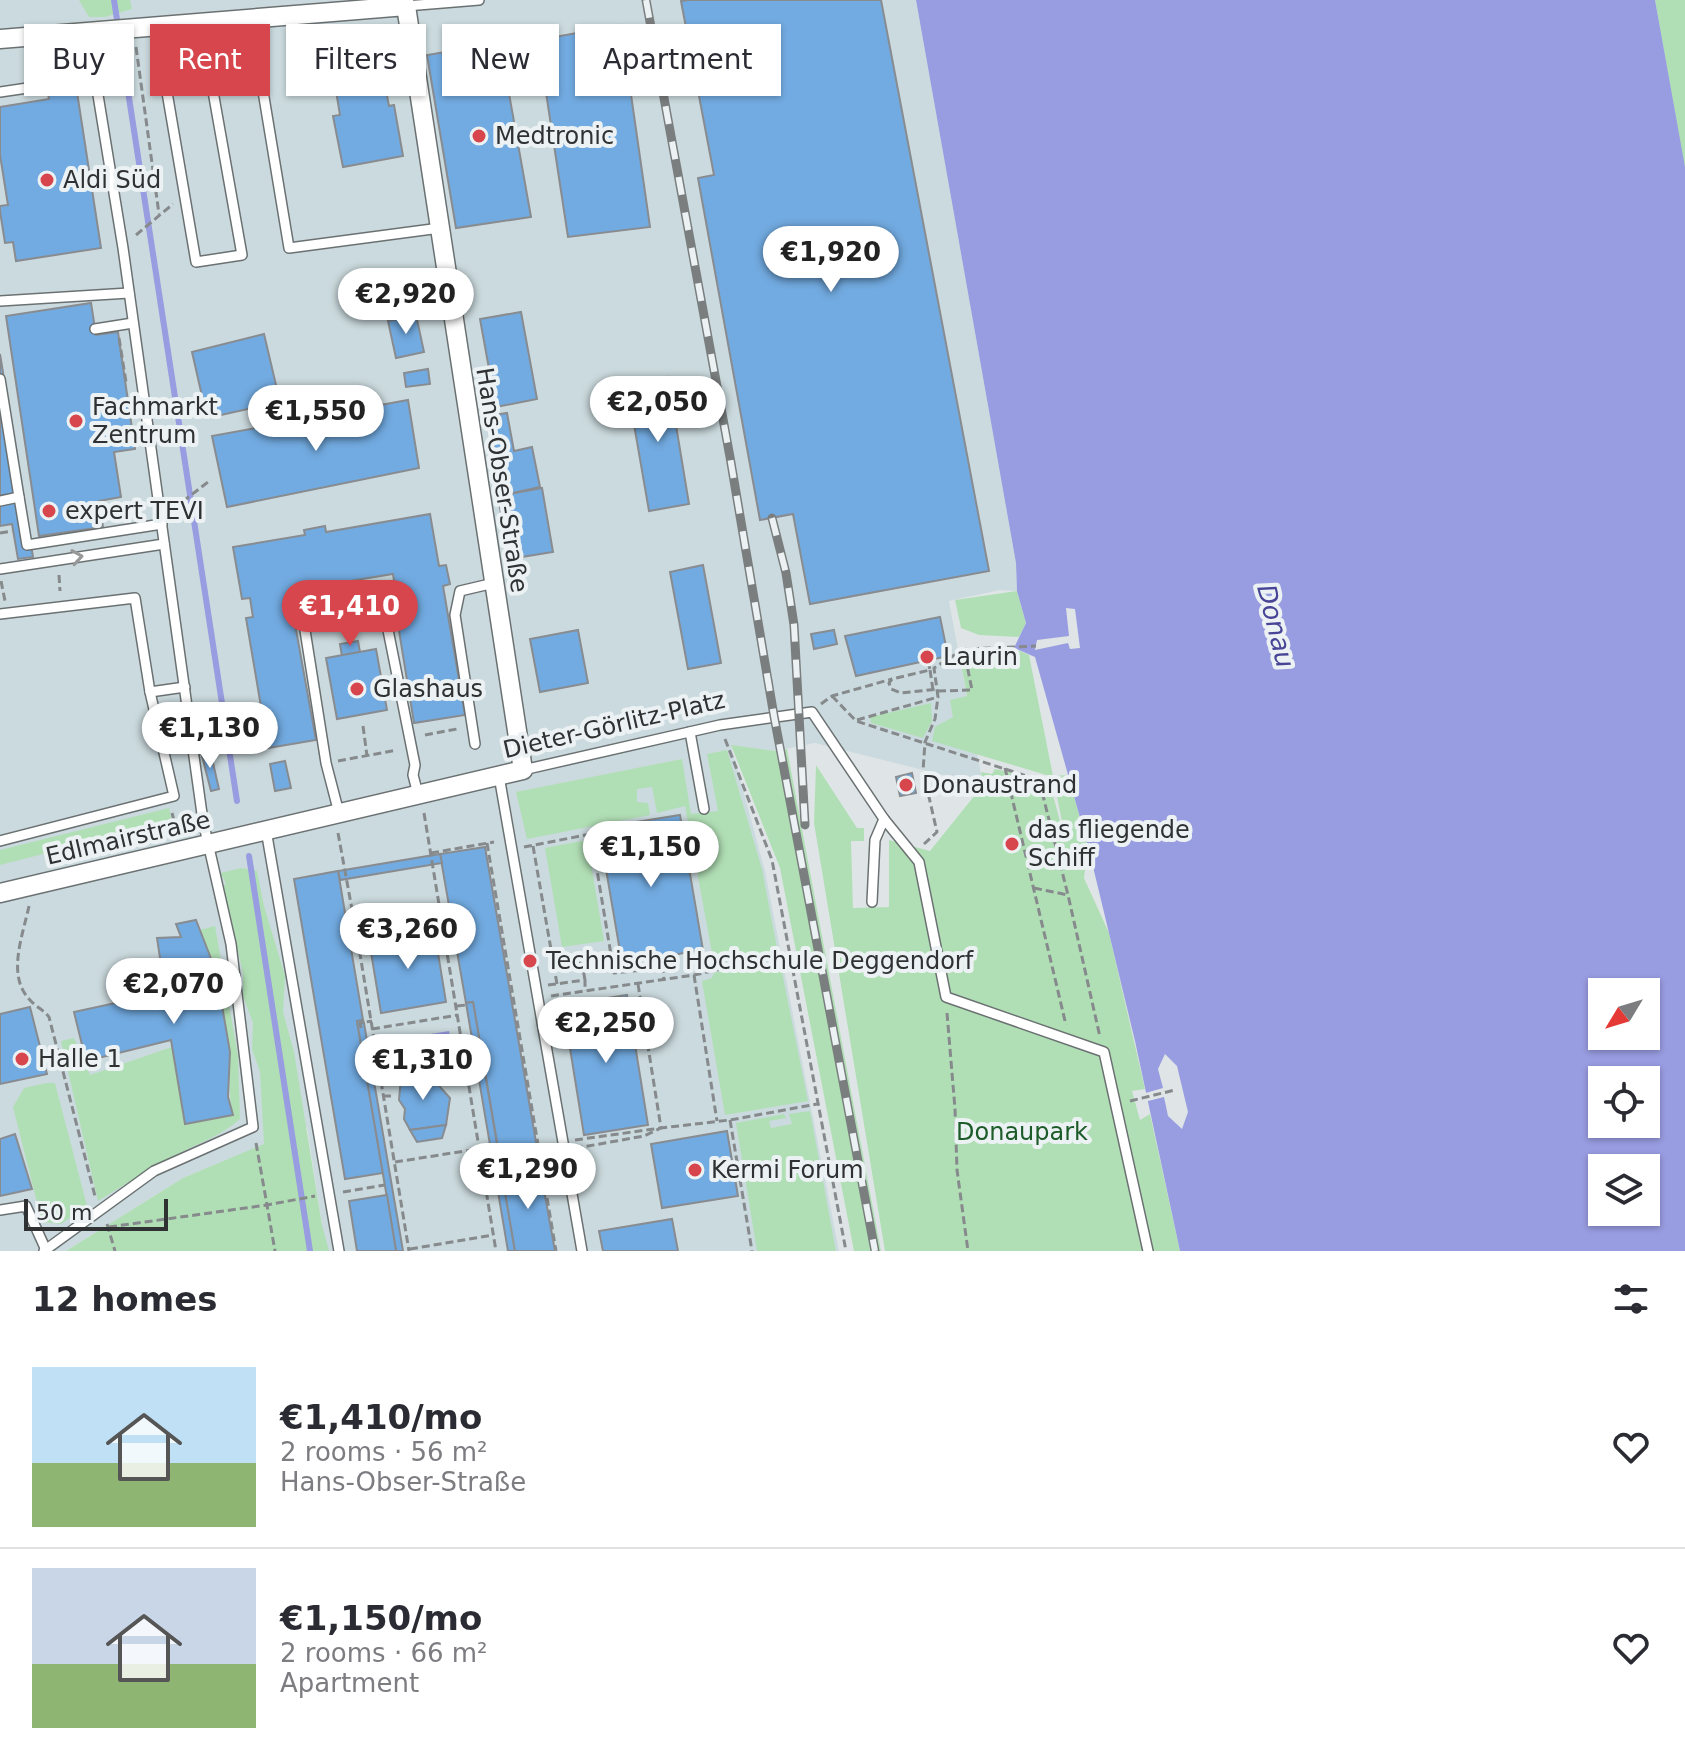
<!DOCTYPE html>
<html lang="en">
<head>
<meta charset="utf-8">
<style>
  :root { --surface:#fff; --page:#f2f2f3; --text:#2b2b33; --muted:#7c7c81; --line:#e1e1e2; --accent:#d6464c }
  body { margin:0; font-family:"DejaVu Sans",sans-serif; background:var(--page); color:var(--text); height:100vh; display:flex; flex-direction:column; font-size:30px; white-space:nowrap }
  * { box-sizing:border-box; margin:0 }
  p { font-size:26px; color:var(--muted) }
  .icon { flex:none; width:44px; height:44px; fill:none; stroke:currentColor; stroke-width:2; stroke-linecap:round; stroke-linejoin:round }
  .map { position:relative; height:1251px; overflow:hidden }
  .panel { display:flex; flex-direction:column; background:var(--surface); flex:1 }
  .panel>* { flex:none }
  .top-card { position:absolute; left:24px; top:24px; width:800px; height:72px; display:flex; gap:16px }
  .needle { width:52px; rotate:232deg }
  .tools { position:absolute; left:1588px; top:978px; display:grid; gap:16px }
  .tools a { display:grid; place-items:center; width:72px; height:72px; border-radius:0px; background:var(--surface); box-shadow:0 2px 6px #0004; font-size:40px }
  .scale { position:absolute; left:24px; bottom:20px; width:144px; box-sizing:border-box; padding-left:8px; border:4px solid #2f3132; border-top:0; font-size:22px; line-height:28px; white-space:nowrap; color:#2f3132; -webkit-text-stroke:6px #ecf2f4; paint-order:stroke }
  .price { position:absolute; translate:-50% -68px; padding:0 18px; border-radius:28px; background:#fff; color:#222; font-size:26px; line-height:52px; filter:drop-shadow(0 2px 4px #0008) }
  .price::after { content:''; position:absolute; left:50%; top:48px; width:24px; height:18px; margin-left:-12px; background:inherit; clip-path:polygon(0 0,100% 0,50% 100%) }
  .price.on { background:var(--accent); color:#fff }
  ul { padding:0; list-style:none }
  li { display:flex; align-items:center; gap:24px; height:200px; padding:0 32px }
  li+li { border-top:2px solid var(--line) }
  li span { display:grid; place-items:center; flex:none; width:224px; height:160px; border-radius:0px; color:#555 }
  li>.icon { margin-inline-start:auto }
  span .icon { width:96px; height:96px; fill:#fffc; stroke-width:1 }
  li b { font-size:34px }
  h2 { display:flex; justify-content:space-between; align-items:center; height:96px; padding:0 32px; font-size:34px }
  .tag { padding:0 28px; border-radius:0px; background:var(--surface); box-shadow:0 2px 6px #0004; font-size:28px; line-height:72px }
  .tag.on { background:var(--accent); color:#fff }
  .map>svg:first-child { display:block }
  .built { fill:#cbdade }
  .green { fill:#b1dfb5 }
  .water { fill:#989ce0; fill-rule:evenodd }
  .pier { fill:#dfe5e7 }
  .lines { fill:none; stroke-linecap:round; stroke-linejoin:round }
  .stream { stroke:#989ce0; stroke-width:6 }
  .building { fill:#72abe1; stroke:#888c90; stroke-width:2 }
  .lane-casing { stroke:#6b7172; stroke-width:12 }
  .street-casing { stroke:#6b7172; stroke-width:21 }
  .path { stroke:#868a8c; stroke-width:3; stroke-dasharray:8 4; stroke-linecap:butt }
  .lane { stroke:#fff; stroke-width:9 }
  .street { stroke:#fff; stroke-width:18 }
  .rail-casing { stroke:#7a7e7f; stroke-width:9 }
  .rail { stroke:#ecf2f4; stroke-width:6; stroke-dasharray:18; stroke-linecap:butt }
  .oneway { stroke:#979898 }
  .poi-dot { fill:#d6464c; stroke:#ecf2f4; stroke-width:3 }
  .labels { text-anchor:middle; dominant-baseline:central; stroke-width:8; stroke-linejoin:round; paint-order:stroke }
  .poi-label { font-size:24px; fill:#2f3132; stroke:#ecf2f4; text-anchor:start }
  .street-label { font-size:24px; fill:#2f3132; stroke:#ecf2f4 }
  .park-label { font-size:24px; fill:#1d5b29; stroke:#ecf2f4 }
  .water-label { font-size:26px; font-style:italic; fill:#484596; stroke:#ecf2f4 }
</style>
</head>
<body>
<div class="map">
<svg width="1685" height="1251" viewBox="0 0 1685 1251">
  <rect width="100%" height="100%" fill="#dfe5e7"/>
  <!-- built -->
  <path class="built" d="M0 0H916L1016 563 1017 591 1000 590 949 601 983 785 815 743 775 751 731 746 765 871 839 1251H326L307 1127 183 1178 66 1251H0Z"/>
  <!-- green -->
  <g class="green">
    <path d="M79 0H130L132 9 105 17H89Z"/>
    <path d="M1655 0H1685V167L1683 160Z"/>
    <path d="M1017 591 1026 623 1019 637 979 635 961 628 955 600Z"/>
    <path d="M1015 649 1029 655 1053 776 1068 775 1088 846 1084 878 1109 933 1145 1089 1132 1091 1140 1120 1150 1114 1180 1251H885L814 823 816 765 857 828H864V841H851L853 908 889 907V840L930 851 983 785 981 772 992 774 995 769 1049 781 1067 846 1053 777 932 741 935 727 953 717 950 700 967 696 960 659Z"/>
    <path d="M931 703 932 721 923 738 871 723 870 717Z"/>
    <path d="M731 745 775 751 787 749 881 1251H854L780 868Z"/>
    <path d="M727 750 762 869 778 953 714 964 685 806 657 813 652 787 637 789V802L648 803 650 815 527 839 516 792 682 759 691 814 718 811 707 754Z"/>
    <path d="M169 808 172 821 0 865V850Z"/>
    <path d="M587 840 604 941 562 947 545 848Z"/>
    <path d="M242 868 257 871 264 906 285 976 283 1012 294 1052 322 1225 329 1251H66L183 1178 264 1144 260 1072 252 1049 253 1023 243 996V973L223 887 226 883 220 873Z"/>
    <path d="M215 926 238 1056 240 1119C222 1135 201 1142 180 1153 152 1168 125 1184 98 1201L61 1041 74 1038 90 1075 172 1047 185 1123 233 1115C227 1092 232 1075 229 1053 225 1010 216 969 200 930Z"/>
    <path d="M780 962 808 1101 725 1115 702 981 712 978 714 973 757 964 746 968V972L765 969 764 964Z"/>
    <path d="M47 1083H55L87 1206 61 1224 42 1222 13 1107 24 1088Z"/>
    <path d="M810 1111 836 1251H757L736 1123 784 1114 786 1118 769 1121 771 1128 792 1124 789 1114Z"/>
  </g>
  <!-- water -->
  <g class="water">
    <path d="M916 0H1655L1685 167V1251H1180L1135 1041 1088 846 1035 657 1014 648 1026 623 1017 591 1016 563ZM1602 992H1646V1036H1602ZM1602 1080H1646V1124H1602ZM1602 1168H1646V1212H1602Z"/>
    <path d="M449 1031 454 1057 392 1067 387 1041Z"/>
  </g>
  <!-- pier -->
  <g class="pier">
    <path d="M1066 608 1075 609 1080 648 1070 649 1068 643 1035 650 1037 640 1069 636Z"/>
    <path d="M1165 1054 1177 1066 1188 1112 1182 1129 1168 1116 1164 1097 1144 1102 1142 1094 1163 1088 1158 1069Z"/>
  </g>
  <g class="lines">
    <!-- stream -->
    <g class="stream">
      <path d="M114 0 237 801"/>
      <path d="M249 856 310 1251"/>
    </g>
  </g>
  <!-- building -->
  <g class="building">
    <path d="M688 0H881L989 571 810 604 793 514 760 520 698 178 714 175 681 1Z"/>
    <path d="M621 25 650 227 568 237 538 40Z"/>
    <path d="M377 43 389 106 394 105 403 156 343 167 333 116 340 115 335 85 330 86 324 52Z"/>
    <path d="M500 43 531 217 456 228 427 55Z"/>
    <path d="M73 66 101 248 16 261 13 242 5 243 0 211V206L8 205 0 155V107L49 99 44 70Z"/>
    <path d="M91 303 96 335 118 332 135 449 114 452 121 497 99 501 103 527 39 536 6 316Z"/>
    <path d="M521 312 537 399 496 407 480 319Z"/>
    <path d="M416 315 424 352 396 358 388 321Z"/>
    <path d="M264 334 280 402 207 418 192 352Z"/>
    <path d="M0 354 33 557 18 559 12 524 0 526Z"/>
    <path d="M428 369 430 384 406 387 404 373Z"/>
    <path d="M668 377 689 504 649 511 627 384Z"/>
    <path d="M408 400 419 468 227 507 212 436Z"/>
    <path d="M507 413 514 451 532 447 540 487 503 495 488 416Z"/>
    <path d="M542 488 553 552 509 559 498 496Z"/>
    <path d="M430 514 439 566 446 565 450 584 443 586 465 715 414 723 393 594H396L393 574 289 591 316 740 268 748 246 618 253 617 250 598 242 599 233 547 305 535 304 530 325 526 326 532Z"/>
    <path d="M703 565 721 663 688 669 670 572Z"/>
    <path d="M940 617 948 656 856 676 845 636Z"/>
    <path d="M578 630 588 683 540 692 530 639Z"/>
    <path d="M834 630 837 644 814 649 811 634Z"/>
    <path d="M358 641 360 652 342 656 340 644Z"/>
    <path d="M376 649 387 710 337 719 326 658Z"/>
    <path d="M210 750 219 789 211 791 201 752Z"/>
    <path d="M285 761 291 788 275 791 270 764Z"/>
    <path d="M912 773 916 793 900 796 896 777Z"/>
    <path d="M680 815 703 950 622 963 599 828Z"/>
    <path d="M485 847 537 1148 499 1154 473 1002 466 1003 440 854Z"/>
    <path d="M440 854 442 863 340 880 338 871Z"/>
    <path d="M338 871 363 1020 357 1021 383 1173 345 1179 294 879Z"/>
    <path d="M196 920 210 956 220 994 230 1052 228 1097 233 1115 185 1124 171 1040 86 1061 74 1012 180 989 177 975 163 978 157 938 181 937 176 924Z"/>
    <path d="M434 929 446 1002 381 1013 369 940Z"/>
    <path d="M627 995 648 1125 584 1135 563 1005Z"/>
    <path d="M473 1002 500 1162 515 1251H508L466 1003Z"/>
    <path d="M30 1007 47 1074 0 1084V1014Z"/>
    <path d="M363 1020 364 1023 403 1251H396L357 1021Z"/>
    <path d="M431 1072 433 1079 450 1098 446 1125 410 1130 404 1119 405 1109 399 1100 401 1077Z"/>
    <path d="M446 1125 442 1138 417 1142 410 1130Z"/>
    <path d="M727 1131 738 1196 662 1208 651 1144Z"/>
    <path d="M15 1134 32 1189 0 1196V1139Z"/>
    <path d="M537 1148 540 1168 532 1170 528 1149Z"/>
    <path d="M540 1168 555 1251H515L502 1175Z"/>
    <path d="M387 1195 396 1251H357L349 1201Z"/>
    <path d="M672 1219 678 1251H603L599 1231Z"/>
  </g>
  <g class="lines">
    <!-- lane casing -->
    <g class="lane-casing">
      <g id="lane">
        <path d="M406 6 479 0"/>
        <path d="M162 63 196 262 242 255 208 63 257 55 289 248 440 228"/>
        <path d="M0 92 41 86"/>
        <path d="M0 301 129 293"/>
        <path d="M95 329 133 323"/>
        <path d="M0 379 19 497"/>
        <path d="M0 501 19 497 27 545 162 524"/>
        <path d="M0 569 164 544"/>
        <path d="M0 614 135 598 150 692 174 796 0 841"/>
        <path d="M150 692 185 687"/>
        <path d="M690 732 704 809"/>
        <path d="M475 744 455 615 460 591 494 583"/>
        <path d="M523 770 720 725 812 712 884 819 919 862 946 997 1104 1052 1148 1251"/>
        <path d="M499 776 582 1251"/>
        <path d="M339 813 326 763 304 624 384 610 415 765 413 775 418 794"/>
        <path d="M266 830 339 1251"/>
        <path d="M872 902 875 840 884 819"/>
        <path d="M0 1210 26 1206 46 1250"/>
        <path d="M44 1251 154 1171 253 1127 231 944 203 821 123 248 88 34"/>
      </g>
    </g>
    <!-- street casing -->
    <g class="street-casing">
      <path id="street" d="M0 39 406 6 523 770 0 893"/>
    </g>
    <!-- path -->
    <g class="path">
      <path d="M136 47 159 214"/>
      <path d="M136 235 173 204"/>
      <path d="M119 338 126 382"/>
      <path d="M173 509 208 482"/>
      <path d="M0 533 12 531"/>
      <path d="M59 575 60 591"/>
      <path d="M1 581 5 601"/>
      <path d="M301 609 300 603 380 588 381 596"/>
      <path d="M928 661 930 670 892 679 889 683 891 689 901 693 938 689"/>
      <path d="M930 670 933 690"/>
      <path d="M938 691 972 690 964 650"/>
      <path d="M832 696 856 721 1039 780 1068 895 1100 1037"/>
      <path d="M821 704 832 696 892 679"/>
      <path d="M857 720 938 697 934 668 964 649 1036 646"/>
      <path d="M363 726 367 756"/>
      <path d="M425 735 457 729"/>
      <path d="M725 739 772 860 846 1251"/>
      <path d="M338 761 397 750"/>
      <path d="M1005 768 1066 1025"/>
      <path d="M172 813 176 828"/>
      <path d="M424 813 496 1251"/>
      <path d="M338 833 358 942 409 1251"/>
      <path d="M487 843 556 1251"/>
      <path d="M924 844 937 832 923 771 925 742 935 719 938 697"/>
      <path d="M533 846 557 984"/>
      <path d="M524 847 591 834 614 973 663 968"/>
      <path d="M431 853 494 842"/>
      <path d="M1034 888 1068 895"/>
      <path d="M29 906C23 935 6 976 30 1000 36 1007 44 1010 49 1017L95 1196"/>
      <path d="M583 962 611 957"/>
      <path d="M662 965 664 980"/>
      <path d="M555 967 582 963 585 980"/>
      <path d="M694 975 717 1121"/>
      <path d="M638 984 661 1128 730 1120 817 1104"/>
      <path d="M548 985 585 980V991"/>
      <path d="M551 996 694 975 791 954"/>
      <path d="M457 1006 466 1005"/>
      <path d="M947 1013 955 1109 957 1170 968 1251"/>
      <path d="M361 1028 360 1023 372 1021"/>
      <path d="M372 1029 458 1015"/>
      <path d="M382 1074 465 1062"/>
      <path d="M383 1096H395"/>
      <path d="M1130 1101 1175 1090"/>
      <path d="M730 1120 752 1251"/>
      <path d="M575 1140 661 1128 644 1136 577 1148"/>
      <path d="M256 1143 267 1205 315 1196"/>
      <path d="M395 1162 478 1149"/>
      <path d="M343 1192 385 1185"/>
      <path d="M107 1224 115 1251"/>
      <path d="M109 1227 267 1205 275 1251"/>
      <path d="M410 1249 493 1235"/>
    </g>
    <!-- lane -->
    <use href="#lane" class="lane"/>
    <!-- street -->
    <use href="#street" class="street"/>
    <!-- rail casing -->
    <g class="rail-casing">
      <g id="rail">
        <path d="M646 0 730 457 774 716 875 1251"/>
        <path d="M772 518 786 573 794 625 805 825"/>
      </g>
    </g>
    <!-- rail -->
    <use href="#rail" class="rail"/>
  </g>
  <!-- one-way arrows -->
  <defs><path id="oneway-chevron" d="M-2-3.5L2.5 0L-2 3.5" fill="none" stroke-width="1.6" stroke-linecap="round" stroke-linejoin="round" transform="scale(2)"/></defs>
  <use class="oneway" href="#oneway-chevron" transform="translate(77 557) rotate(-9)"/>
  <!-- markers -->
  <g class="poi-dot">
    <circle cx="479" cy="136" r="8"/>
    <circle cx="47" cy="180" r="8"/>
    <circle cx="76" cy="421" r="8"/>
    <circle cx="49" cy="511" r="8"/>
    <circle cx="927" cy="657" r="8"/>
    <circle cx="357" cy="689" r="8"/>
    <circle cx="906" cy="785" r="8"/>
    <circle cx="1012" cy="844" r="8"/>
    <circle cx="530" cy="961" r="8"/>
    <circle cx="22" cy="1059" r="8"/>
    <circle cx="695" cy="1170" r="8"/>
  </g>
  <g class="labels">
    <!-- poi labels -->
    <g class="poi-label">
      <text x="495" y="136">Medtronic</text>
      <text x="63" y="180">Aldi Süd</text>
      <text x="92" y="407">Fachmarkt<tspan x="92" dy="28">Zentrum</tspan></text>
      <text x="65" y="511">expert TEVI</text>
      <text x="943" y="657">Laurin</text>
      <text x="373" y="689">Glashaus</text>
      <text x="922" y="785">Donaustrand</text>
      <text x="1028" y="830">das fliegende<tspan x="1028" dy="28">Schiff</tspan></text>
      <text x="546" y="961">Technische Hochschule Deggendorf</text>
      <text x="38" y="1059">Halle 1</text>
      <text x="711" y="1170">Kermi Forum</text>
    </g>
    <!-- street labels -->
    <g class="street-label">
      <text transform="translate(502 480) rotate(81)">Hans-Obser-Straße</text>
      <text transform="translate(614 725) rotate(-13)">Dieter-Görlitz-Platz</text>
      <text transform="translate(128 838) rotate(-13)">Edlmairstraße</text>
    </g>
    <!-- park labels -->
    <g class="park-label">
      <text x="1022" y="1132">Donaupark</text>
    </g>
    <!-- water labels -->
    <g class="water-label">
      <text transform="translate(1276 626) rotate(76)">Donau</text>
    </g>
  </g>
</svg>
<div class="tools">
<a><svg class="needle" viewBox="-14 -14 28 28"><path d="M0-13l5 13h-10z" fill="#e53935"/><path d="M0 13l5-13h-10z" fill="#7c7c81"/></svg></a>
<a><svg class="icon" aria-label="locate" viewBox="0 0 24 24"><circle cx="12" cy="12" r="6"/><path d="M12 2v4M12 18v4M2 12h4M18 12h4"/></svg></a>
<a><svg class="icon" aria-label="layers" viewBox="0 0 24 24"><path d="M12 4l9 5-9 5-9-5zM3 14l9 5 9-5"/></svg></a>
</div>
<div class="scale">50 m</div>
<b class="price" style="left:831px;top:294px">€1,920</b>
<b class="price" style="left:406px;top:336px">€2,920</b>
<b class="price" style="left:658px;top:444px">€2,050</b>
<b class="price" style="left:316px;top:453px">€1,550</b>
<b class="price on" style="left:350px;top:648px">€1,410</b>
<b class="price" style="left:210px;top:770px">€1,130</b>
<b class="price" style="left:651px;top:889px">€1,150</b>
<b class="price" style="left:408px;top:971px">€3,260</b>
<b class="price" style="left:174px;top:1026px">€2,070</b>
<b class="price" style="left:606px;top:1065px">€2,250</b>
<b class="price" style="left:423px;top:1102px">€1,310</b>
<b class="price" style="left:528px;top:1211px">€1,290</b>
<div class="top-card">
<a class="tag">Buy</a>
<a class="tag on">Rent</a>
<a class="tag">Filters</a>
<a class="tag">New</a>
<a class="tag">Apartment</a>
</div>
</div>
<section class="panel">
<h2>12 homes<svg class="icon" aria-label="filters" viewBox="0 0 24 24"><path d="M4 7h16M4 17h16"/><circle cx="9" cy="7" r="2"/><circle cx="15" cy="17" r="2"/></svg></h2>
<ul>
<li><span style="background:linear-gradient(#bfe0f5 60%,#8fb573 0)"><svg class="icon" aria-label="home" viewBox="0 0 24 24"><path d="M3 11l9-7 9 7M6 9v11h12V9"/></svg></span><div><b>€1,410/mo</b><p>2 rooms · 56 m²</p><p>Hans-Obser-Straße</p></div><svg class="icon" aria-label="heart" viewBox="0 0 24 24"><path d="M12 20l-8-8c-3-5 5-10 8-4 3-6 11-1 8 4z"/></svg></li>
<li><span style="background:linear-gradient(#c9d6e8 60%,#8fb573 0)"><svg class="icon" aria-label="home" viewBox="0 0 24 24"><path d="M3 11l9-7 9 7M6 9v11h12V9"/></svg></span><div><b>€1,150/mo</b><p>2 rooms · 66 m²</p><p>Apartment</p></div><svg class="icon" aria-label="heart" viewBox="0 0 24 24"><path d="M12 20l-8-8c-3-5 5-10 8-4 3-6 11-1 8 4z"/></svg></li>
</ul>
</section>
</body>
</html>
